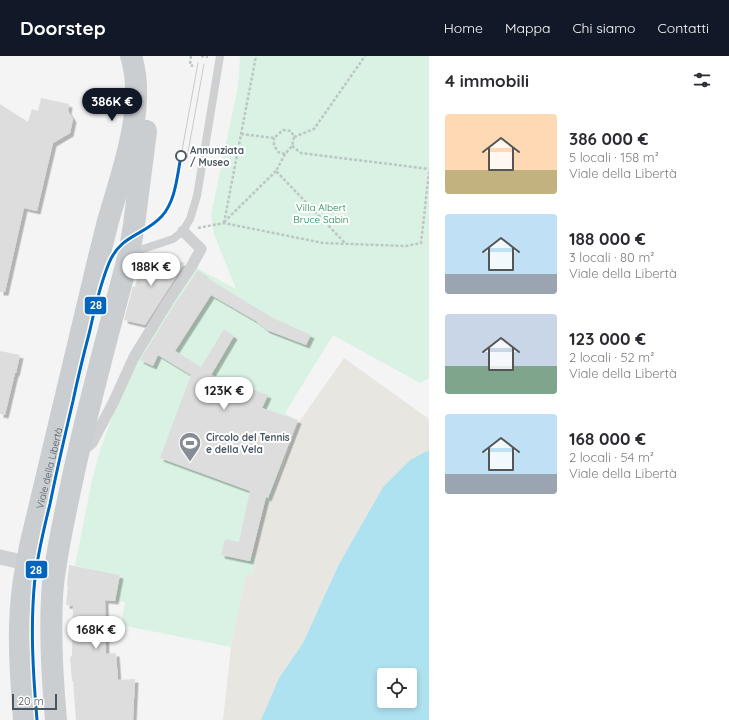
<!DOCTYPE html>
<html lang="it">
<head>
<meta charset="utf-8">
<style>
  :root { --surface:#fff; --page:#f7f7f7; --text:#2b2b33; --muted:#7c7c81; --accent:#111827 }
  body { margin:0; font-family:Quicksand,sans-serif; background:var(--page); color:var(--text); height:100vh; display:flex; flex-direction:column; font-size:15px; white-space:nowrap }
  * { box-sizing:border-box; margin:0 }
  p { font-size:13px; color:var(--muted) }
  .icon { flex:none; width:22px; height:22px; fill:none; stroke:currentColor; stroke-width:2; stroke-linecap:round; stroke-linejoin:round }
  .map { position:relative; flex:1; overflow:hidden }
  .drawer { display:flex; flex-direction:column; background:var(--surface); width:300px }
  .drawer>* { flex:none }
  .buttons { position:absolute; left:377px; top:612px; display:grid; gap:8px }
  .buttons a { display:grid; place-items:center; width:40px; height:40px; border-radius:4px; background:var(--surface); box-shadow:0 2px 6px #0003; font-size:20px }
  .scale { position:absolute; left:12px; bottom:10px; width:45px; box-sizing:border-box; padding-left:4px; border:2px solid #4a5661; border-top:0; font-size:11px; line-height:14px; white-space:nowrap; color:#4a5661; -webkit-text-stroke:3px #fff; paint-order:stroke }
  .price { position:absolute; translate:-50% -34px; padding:0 9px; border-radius:14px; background:#fff; color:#222; font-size:13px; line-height:26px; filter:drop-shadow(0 1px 2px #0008) }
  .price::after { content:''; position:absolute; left:50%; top:24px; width:12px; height:9px; margin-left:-6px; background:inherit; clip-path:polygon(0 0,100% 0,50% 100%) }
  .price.on { background:var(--accent); color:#fff }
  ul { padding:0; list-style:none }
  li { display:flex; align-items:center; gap:12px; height:100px; padding:0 16px }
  li span { display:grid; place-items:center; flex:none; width:112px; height:80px; border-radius:4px; color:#555 }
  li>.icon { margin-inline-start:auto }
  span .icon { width:48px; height:48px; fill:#fffc; stroke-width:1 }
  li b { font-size:17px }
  h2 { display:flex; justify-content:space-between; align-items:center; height:48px; padding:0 16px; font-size:17px }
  header { display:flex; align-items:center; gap:24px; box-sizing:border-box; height:56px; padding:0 20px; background:var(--accent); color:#fff }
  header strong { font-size:19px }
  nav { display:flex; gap:22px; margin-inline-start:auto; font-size:14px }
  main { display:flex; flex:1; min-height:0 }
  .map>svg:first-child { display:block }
  .green { fill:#d9f2e3 }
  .sand { fill:#e7e6e1 }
  .water { fill:#aee2f0; fill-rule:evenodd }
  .building { fill:#ddddde; filter:url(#shadow) }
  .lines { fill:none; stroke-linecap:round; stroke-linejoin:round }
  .path { stroke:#bcc7c4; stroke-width:2.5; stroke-dasharray:3 2; stroke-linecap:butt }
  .service { stroke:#ced0d2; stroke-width:8 }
  .pedestrian { stroke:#ced0d2; stroke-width:11 }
  .minor { stroke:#ced0d2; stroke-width:15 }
  .primary { stroke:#caced1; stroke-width:22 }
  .tram { stroke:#c9cacc; stroke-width:1 }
  .tram-1-casing { stroke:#fff; stroke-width:6 }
  .tram-1 { stroke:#0065bd; stroke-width:3 }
  .stop-dot { fill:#fff; stroke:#4a5661; stroke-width:2 }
  .labels { text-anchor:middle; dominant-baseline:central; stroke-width:4; stroke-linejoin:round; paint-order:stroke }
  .stop-label { font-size:10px; font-weight:bold; fill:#4a5661; stroke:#fff; text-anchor:start }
  .park-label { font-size:10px; fill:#17864f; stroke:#fff }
  .poi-label { font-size:10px; font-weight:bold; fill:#4a5661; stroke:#fff; text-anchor:start }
  .street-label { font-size:10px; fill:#4a5661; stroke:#fff }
  .line-badge { stroke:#fff; stroke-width:1.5 }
  .badge-label { font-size:11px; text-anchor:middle; font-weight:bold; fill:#fff }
</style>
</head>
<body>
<header>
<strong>Doorstep</strong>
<nav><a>Home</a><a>Mappa</a><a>Chi siamo</a><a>Contatti</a></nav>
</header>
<main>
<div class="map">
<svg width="429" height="664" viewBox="0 0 429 664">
  <defs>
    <filter id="shadow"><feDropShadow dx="3.5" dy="3.5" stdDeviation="0" flood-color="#0004"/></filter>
  </defs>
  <rect width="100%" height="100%" fill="#f4f4f4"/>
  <!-- green -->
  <path class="green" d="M240 0H429V322L420 327 333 279 285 357 297 365 269 448 265 447 252 500 256 501 252 520 246 519 231 591 121 569 125 546 115 545 120 519 75 510 92 424 101 391 117 349 138 303 195 211 236 233 214 178 211 159 238 30Z"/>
  <!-- sand -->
  <path class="sand" d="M344 302 429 363V394L410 404 383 431 339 508 303 587 279 622 261 664H223L231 591 246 518 252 519 256 502 252 500 264 447H269L299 366Z"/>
  <!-- water -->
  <path class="water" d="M429 394V664H261L279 622 303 587 339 508 383 431 410 404ZM384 619H410V645H384Z"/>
  <!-- building -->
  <g class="building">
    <path d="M41 42 69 48 68 55 73 63 70 77 53 87 37 155 24 152 5 236H0V48L28 66 32 53 38 55Z"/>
    <path d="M144 198H146L185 207 145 269 124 264 133 230 135 231Z"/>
    <path d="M198 214 205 219 204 220 273 262 311 279 306 289 267 274 256 265 211 239 175 295 201 311 224 273 234 280 211 319 268 339 262 352 298 364 268 442 266 441 250 505 221 499 225 483 239 486 250 435 160 402 191 319 158 299 153 310 140 304 175 248Z"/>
    <path d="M0 295 20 299 16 317H15L5 359 0 358Z"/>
    <path d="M69 509 120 519 115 545 105 544 106 598 116 597 118 624 135 623 133 664H76L73 625H72L70 601 72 600 73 550 66 549 68 530H67Z"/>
  </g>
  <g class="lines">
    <!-- path -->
    <g class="path">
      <path d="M191 0 190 9 193 10"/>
      <path d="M201 0 208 1"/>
      <path d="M241 78 274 82 283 74 291 75 294 81 292 90 285 98 278 96 274 89V82"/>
      <path d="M294 81 314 73 365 0"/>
      <path d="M292 90 301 97 429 113"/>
      <path d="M285 98 276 115 345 187"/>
      <path d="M224 166 276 115"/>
      <path d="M224 167 256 0"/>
      <path d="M198 172 224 167 323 187 406 190 421 187 429 116"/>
    </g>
    <!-- service -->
    <path class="service" d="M131 197 173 183 183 175 190 163 197 140 220 0"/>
    <!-- pedestrian -->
    <path class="pedestrian" d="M81 396 92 387 113 347 134 301 169 244 191 211 201 193 183 175"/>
    <!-- minor -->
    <path class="minor" d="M0 501 27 507"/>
    <!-- primary -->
    <g class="primary">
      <path id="s1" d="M24 664C21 620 17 576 23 531 25 516 28 501 31 486 54 391 77 296 99 201 102 189 105 177 108 165 122 117 147 50 131 0"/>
      <path d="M56 664C52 619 49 573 53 528 57 495 64 462 71 430 87 352 109 275 129 198L134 169 146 75"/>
    </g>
    <!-- tram -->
    <g class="tram">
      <path d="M181 100 198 7"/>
      <path d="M187 102 204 8"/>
    </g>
    <!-- tram-1 casing -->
    <g class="tram-1-casing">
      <path id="tram-1" d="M37 664C33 617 30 569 35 522 38 497 44 472 50 448 57 413 65 379 73 345 78 321 84 297 90 274 95 251 100 229 109 207 121 178 144 180 162 160 176 144 177 120 181 100"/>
    </g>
    <!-- tram-1 -->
    <use href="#tram-1" class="tram-1"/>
  </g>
  <!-- icons -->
  <defs>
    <g id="stadium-pin" transform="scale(1.15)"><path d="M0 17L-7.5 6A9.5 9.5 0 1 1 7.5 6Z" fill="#868d94" stroke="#fff"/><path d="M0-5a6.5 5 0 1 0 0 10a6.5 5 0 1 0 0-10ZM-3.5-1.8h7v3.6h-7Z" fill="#fff"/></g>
  </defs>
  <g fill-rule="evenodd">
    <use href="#stadium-pin" x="190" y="387"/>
  </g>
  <!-- markers -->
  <circle class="stop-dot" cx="181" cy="100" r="5"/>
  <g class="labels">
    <!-- stop labels -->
    <g class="stop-label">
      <text x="190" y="94">Annunziata<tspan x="190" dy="12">/ Museo</tspan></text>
    </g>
    <!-- park labels -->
    <g class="park-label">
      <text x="321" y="151">Villa Albert<tspan x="321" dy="12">Bruce Sabin</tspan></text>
    </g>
    <!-- poi labels -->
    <g class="poi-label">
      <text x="206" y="381">Circolo del Tennis<tspan x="206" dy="12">e della Vela</tspan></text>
    </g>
    <!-- street labels -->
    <g class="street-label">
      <text stroke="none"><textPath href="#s1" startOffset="255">Viale della Libertà</textPath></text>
    </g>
  </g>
  <g class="line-badge">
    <rect x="84" y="240" width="23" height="19" rx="4" fill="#0065bd"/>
    <rect x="25" y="504" width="23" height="19" rx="4" fill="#0065bd"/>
  </g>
  <g class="badge-label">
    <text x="96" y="253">28</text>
    <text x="36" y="518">28</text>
  </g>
</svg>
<div class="buttons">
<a><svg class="icon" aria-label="locate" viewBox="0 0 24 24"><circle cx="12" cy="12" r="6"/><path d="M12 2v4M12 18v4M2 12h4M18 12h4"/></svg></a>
</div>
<div class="scale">20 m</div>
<b class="price on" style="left:112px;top:66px">386K €</b>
<b class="price" style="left:151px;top:231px">188K €</b>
<b class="price" style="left:224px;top:355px">123K €</b>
<b class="price" style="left:96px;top:594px">168K €</b>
</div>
<section class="drawer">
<h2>4 immobili<svg class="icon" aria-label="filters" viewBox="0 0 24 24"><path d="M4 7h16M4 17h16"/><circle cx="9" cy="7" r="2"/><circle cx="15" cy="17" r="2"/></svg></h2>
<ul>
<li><span style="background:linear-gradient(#ffd9b3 70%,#c2b280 0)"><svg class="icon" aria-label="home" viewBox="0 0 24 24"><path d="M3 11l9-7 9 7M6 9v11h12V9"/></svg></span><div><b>386 000 €</b><p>5 locali · 158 m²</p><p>Viale della Libertà</p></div></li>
<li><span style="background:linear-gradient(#bfe0f5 75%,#9aa5b1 0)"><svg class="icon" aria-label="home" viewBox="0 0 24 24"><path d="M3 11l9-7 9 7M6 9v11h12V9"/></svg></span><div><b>188 000 €</b><p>3 locali · 80 m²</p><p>Viale della Libertà</p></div></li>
<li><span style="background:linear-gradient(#c9d6e8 65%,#7fa58c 0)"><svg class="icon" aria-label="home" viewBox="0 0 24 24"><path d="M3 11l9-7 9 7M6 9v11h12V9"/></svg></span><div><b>123 000 €</b><p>2 locali · 52 m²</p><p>Viale della Libertà</p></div></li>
<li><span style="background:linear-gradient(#bfe0f5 75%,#9aa5b1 0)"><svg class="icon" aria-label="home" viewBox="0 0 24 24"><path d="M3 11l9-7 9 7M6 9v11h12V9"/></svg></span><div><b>168 000 €</b><p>2 locali · 54 m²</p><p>Viale della Libertà</p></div></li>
</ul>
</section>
</main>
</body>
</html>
